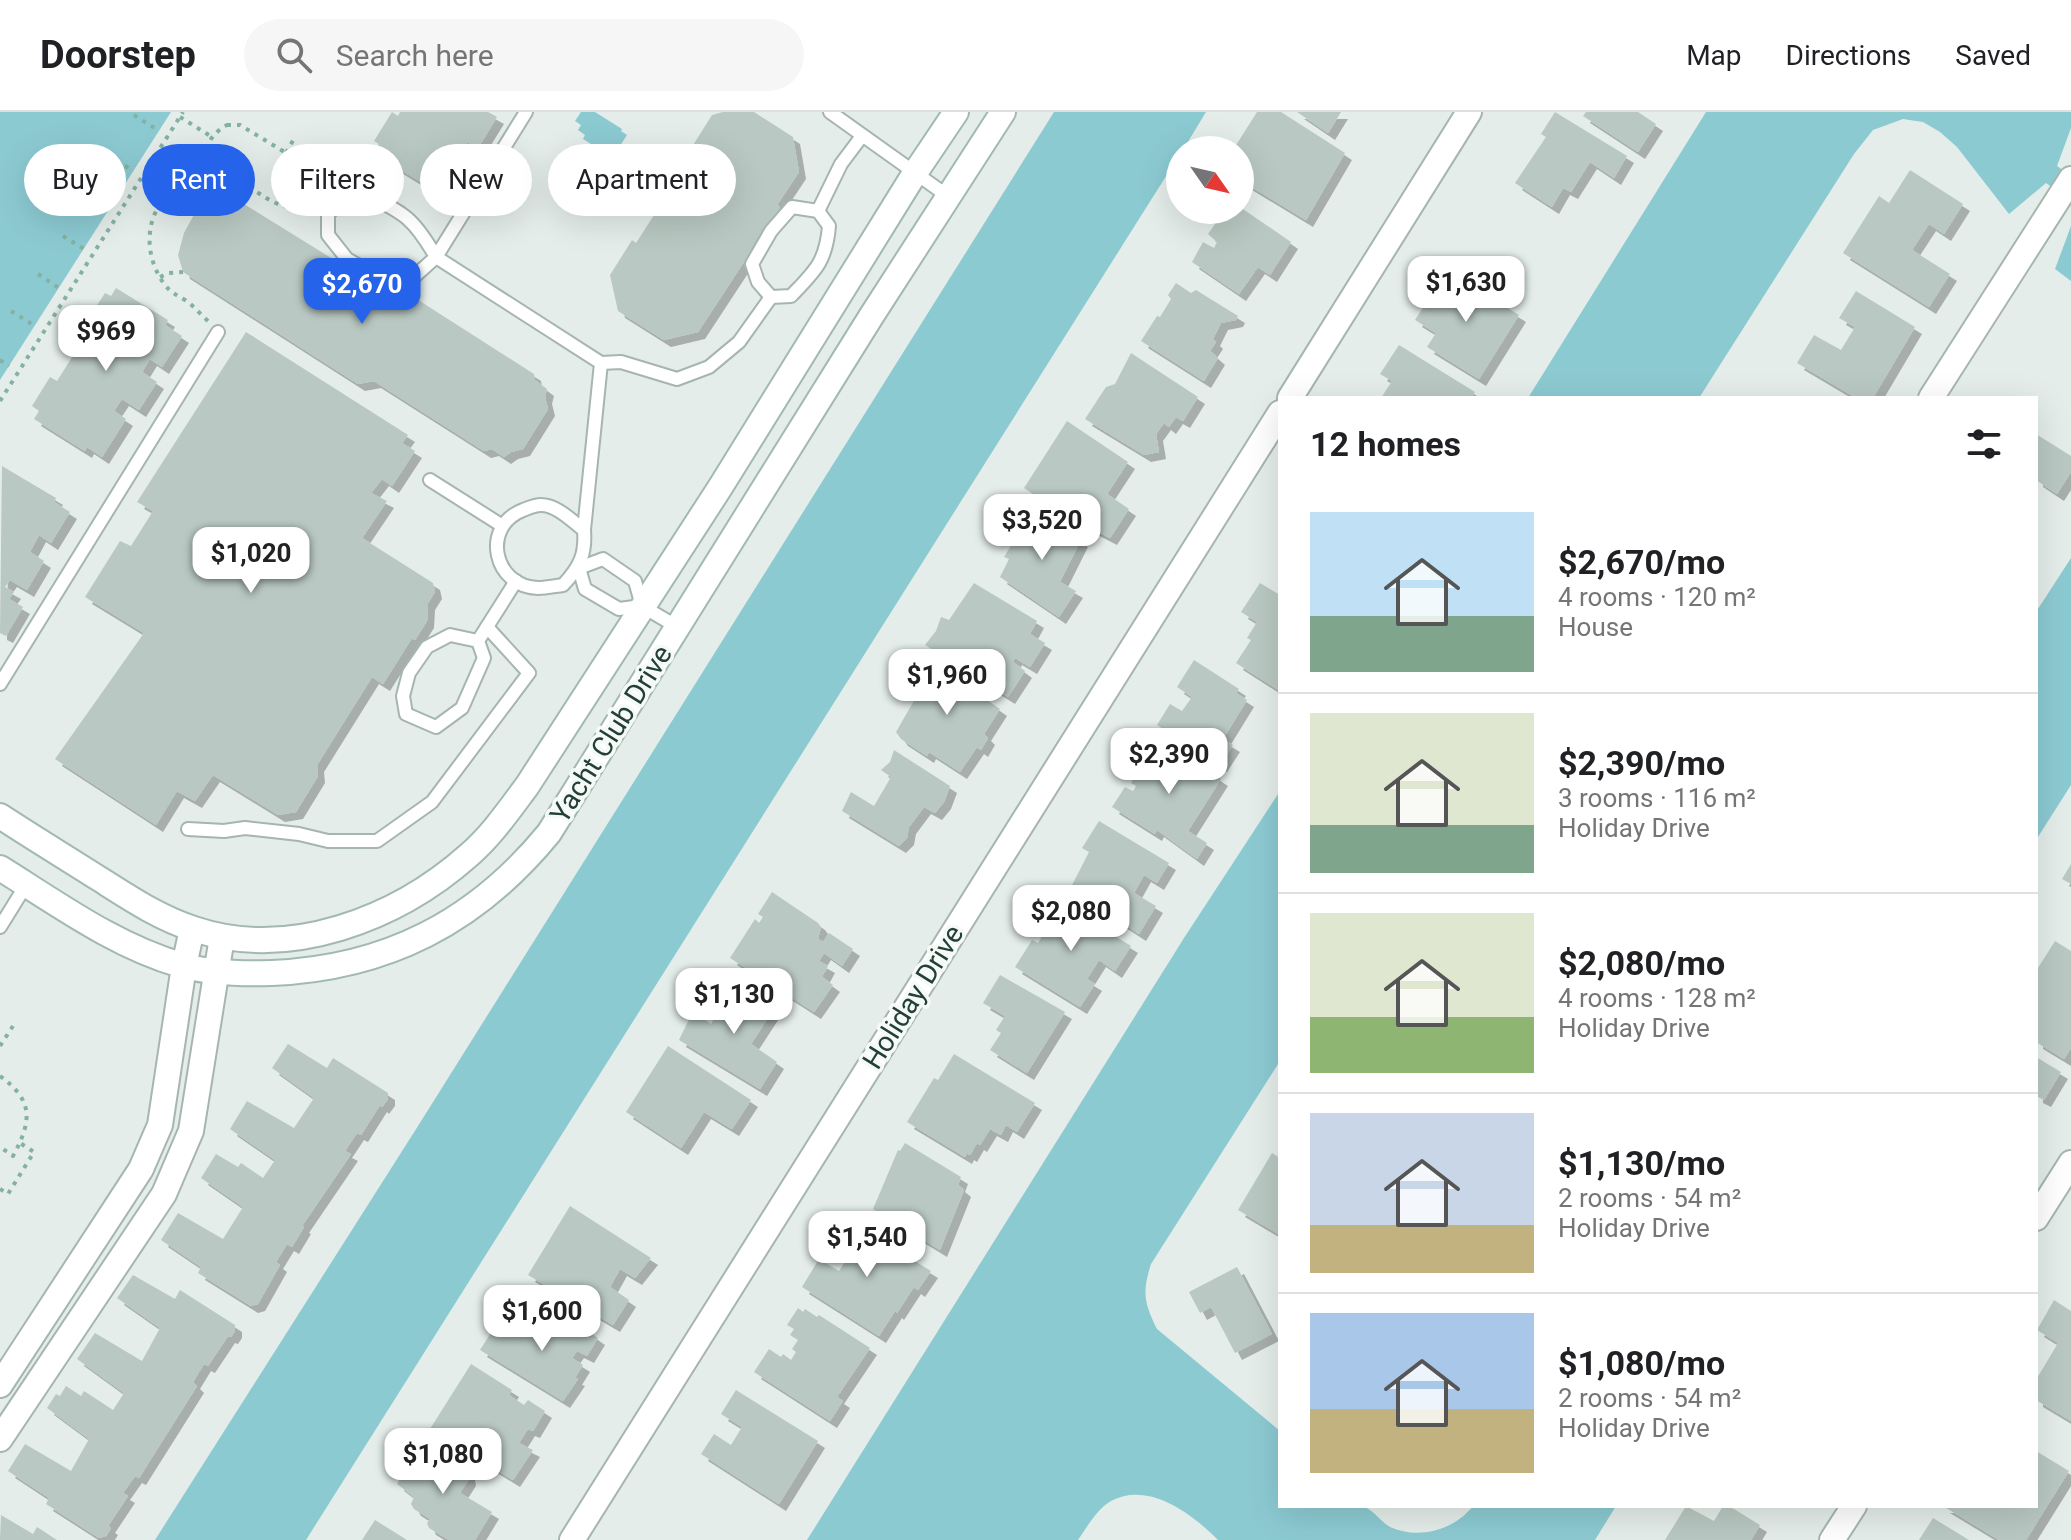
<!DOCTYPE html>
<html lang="en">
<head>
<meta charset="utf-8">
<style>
  :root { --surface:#fff; --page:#f6f6f6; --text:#202124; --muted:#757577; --line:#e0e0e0; --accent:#2563eb }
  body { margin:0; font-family:Roboto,sans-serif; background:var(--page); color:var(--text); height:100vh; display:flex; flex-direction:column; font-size:30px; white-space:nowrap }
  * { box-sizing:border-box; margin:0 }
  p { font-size:26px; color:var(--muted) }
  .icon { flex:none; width:44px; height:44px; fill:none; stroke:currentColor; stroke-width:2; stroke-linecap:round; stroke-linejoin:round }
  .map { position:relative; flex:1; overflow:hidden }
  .sheet { position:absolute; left:1278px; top:284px; width:760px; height:1112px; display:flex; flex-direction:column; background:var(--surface); border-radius:0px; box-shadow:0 8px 32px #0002 }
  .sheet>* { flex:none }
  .banner { position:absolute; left:24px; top:32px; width:760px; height:72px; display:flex; gap:16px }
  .needle { width:52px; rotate:124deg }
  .fabs { position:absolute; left:1166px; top:24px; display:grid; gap:16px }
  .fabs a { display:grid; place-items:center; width:88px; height:88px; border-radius:50%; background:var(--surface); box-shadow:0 8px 32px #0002; font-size:40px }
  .price { position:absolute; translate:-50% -68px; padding:0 18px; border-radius:16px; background:#fff; color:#222; font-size:26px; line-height:52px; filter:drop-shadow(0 2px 4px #0008) }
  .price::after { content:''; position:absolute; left:50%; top:48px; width:24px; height:18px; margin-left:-12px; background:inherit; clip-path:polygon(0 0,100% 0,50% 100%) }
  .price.selected { background:var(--accent); color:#fff }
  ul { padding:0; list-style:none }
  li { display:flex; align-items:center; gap:24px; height:200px; padding:0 32px }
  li+li { border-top:2px solid var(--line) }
  li span { display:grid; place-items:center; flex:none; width:224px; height:160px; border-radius:0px; color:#555 }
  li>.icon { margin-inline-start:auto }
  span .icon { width:96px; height:96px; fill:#fffc; stroke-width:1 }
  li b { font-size:34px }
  h2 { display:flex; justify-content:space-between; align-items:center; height:96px; padding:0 32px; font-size:34px }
  .pill { padding:0 28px; border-radius:36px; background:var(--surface); box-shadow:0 8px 32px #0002; font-size:28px; line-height:72px }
  .pill.selected { background:var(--accent); color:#fff }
  header { display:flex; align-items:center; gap:48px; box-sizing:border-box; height:112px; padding:0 40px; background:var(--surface); border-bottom:2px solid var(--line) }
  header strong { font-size:38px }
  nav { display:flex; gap:44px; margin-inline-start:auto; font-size:28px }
  .search { width:560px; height:72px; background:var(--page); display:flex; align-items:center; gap:20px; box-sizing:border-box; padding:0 28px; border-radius:44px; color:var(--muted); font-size:30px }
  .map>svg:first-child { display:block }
  .water { fill:#8ccad2 }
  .building { fill:#b9c8c2; filter:url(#shadow) }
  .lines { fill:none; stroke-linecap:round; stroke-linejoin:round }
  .lane-casing { stroke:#a6b5b0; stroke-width:16 }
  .street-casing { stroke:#a6b5b0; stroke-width:28 }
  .secondary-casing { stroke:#a2b9b0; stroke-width:28 }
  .path { stroke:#84b1a2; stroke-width:4; stroke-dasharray:4 6; stroke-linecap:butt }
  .lane { stroke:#fff; stroke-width:12 }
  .street { stroke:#fff; stroke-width:24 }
  .secondary { stroke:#fff; stroke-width:24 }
  .labels { text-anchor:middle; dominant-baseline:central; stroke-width:7; stroke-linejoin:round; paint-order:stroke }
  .street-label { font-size:28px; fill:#233f37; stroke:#f5faf7 }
</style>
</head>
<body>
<header>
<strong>Doorstep</strong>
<div class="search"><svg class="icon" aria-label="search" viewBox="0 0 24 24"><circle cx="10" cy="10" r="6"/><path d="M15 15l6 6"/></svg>Search here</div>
<nav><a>Map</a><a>Directions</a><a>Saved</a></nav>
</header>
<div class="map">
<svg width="2071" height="1428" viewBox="0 0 2071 1428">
  <defs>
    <filter id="shadow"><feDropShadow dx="7" dy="7" stdDeviation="0" flood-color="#0004"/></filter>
  </defs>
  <rect width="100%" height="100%" fill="#e4ede9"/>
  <!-- water -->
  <g class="water">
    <path d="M0 0H171L0 268Z"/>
    <path d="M581 0H595L622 17 621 19 627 23 618 37 612 33 609 37 601 33 599 37 583 27 585 23 578 18 581 13 575 9Z"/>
    <path d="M1054 0H1206L1183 38H1180V42L306 1428H155L418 1014Z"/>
    <path d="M1706 0H2071V16L2057 54 2071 64V89L2046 71 2009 102 1957 35 1940 20 1923 10 1903 7 1873 18 1854 42 1699 286H1528Z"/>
    <path d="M2071 114V169L2055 157Z"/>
    <path d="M2071 446V673L2036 728V500Z"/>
    <path d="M1280 679V949L1151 1152C1142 1180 1144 1191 1157 1217L1280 1319V1394C1306 1394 1335 1390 1361 1394 1372 1396 1380 1409 1390 1415 1419 1428 1454 1418 1473 1394H1616L1595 1428H1218C1192 1402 1149 1369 1111 1389 1097 1397 1087 1415 1078 1428H807L1184 826Z"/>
  </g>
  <!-- building -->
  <g class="building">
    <path d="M392 0 398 4 400 0H488L497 5 478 36 467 30 458 44 464 47 442 83 373 41 379 32 374 29Z"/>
    <path d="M723 0H754L793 25 799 60 777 93 780 95 698 220 664 228 618 199 610 163 632 128 636 131 694 41 690 38 712 3Z"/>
    <path d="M1257 0H1281L1345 41 1306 108 1240 68V38H1233Z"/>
    <path d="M1297 0H1341L1328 21Z"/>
    <path d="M1555 0 1627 44 1614 66 1590 50 1571 80 1563 76 1552 95 1515 71 1546 25 1541 22Z"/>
    <path d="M1586 0H1638L1656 12 1638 40 1583 4Z"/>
    <path d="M1910 58 1963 92 1944 122 1929 112 1912 138 1950 162 1929 195 1843 141 1879 84 1889 91Z"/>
    <path d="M223 79 399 188 412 184 534 262 535 268 547 277 545 285 548 297 523 337 511 340 504 345 492 337 484 339 374 269 358 272 183 160 178 143 184 121 203 86Z"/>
    <path d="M1240 95 1291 130 1270 163 1258 155 1239 182 1192 150 1203 130 1214 136 1217 130 1208 122 1217 109 1205 101 1207 98H1240Z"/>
    <path d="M1447 158 1519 203 1479 267 1427 235 1436 221 1415 208Z"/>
    <path d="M1176 171 1191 181 1196 178 1238 204 1236 208 1221 211 1213 227 1216 230 1210 239 1218 246 1204 269 1141 229 1157 204 1160 205 1171 187 1168 183Z"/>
    <path d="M116 176 168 208 165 213 182 224 162 255 150 247 142 260 157 270 139 298 122 287 114 299 126 307 102 345 87 335 85 339 34 307 39 299 32 294 50 265 57 269 93 212 87 209 105 181 111 184Z"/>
    <path d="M1856 179 1915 215 1873 286H1856L1797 251 1814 223 1841 238 1855 215 1839 206Z"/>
    <path d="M246 220 408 323 402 331 415 339 392 374 382 367 371 381 387 389 362 426 433 471 435 480 428 491 427 509 415 528 412 526 383 572 372 565 317 653 318 664 296 700 278 703 213 663 195 689 177 679 156 713 55 647 144 521 85 485 120 429 131 434 153 399 137 390Z"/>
    <path d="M1399 233 1475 280 1471 286H1436L1431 283 1430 286H1381L1392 269 1380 262Z"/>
    <path d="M1131 241 1198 285 1183 309 1176 305 1169 315 1164 311 1156 322 1159 340 1144 343 1085 307 1106 275 1115 272Z"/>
    <path d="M1067 309 1128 350 1107 382 1129 397 1110 426 1058 399 1024 376Z"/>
    <path d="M2036 322 2071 344V360L2057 382 2036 368Z"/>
    <path d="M2 354 56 386 54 390 70 400 51 431 39 423 30 440 44 449 27 478 10 468 5 475 14 480 9 487 23 495 6 524 0 521Z"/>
    <path d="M1034 397 1081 428 1060 470 1076 479 1059 505 1000 465 1009 447 1004 445Z"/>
    <path d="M974 471 1037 509 1030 522 1045 531 1030 555 1015 546 1013 550 1025 559 1008 585 925 533 936 519 941 505 949 508Z"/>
    <path d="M1260 471 1280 483V579L1236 551 1251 528 1247 526 1257 510 1241 500Z"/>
    <path d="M925 544 1000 597 984 622 988 626 981 638 977 635 960 660 929 640 927 644 901 627 896 620 919 580 927 586 931 578 911 566Z"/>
    <path d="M1194 548 1239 577 1236 581 1247 588 1223 627 1233 633 1220 653 1157 613 1170 592 1182 599 1192 585 1177 575Z"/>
    <path d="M1152 628 1176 643 1179 640 1221 667 1188 719 1207 731 1197 747 1157 718 1155 722 1112 695 1125 675 1133 679 1136 674 1131 671 1138 659 1134 656Z"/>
    <path d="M894 638 950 674 944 690 935 701 924 695 909 715 907 726 899 734 842 699 851 680 874 694 891 665 881 658 890 650Z"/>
    <path d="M1099 709 1169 751 1157 771 1144 763 1134 781 1156 794 1139 822 1070 777 1089 740 1082 736Z"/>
    <path d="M2071 752V772L2062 767Z"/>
    <path d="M772 780 818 811 821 815 818 827 823 830 829 821 853 837 842 854 824 841 819 849 828 854 822 865 833 873 814 900 730 846 755 807 759 811 763 805 758 802Z"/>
    <path d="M1056 787 1131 834 1115 859 1099 848 1087 867 1095 872 1080 895 1015 855 1032 828 1038 831 1048 815 1041 811Z"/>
    <path d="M2055 829 2071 839V936L2064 947 2036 930V859Z"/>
    <path d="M1000 863 1065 900 1027 961 990 938 1001 921 996 918 1005 904 983 891Z"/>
    <path d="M737 870 775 895 751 932 777 950 760 977 679 928 693 899 711 912Z"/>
    <path d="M288 932 327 956 333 946 388 981V987L382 995 380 993 361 1023 357 1021 345 1039 351 1042 302 1114 304 1115 292 1135 287 1132 276 1150 280 1153 258 1192 251 1194 198 1161 201 1155 161 1128 178 1101 223 1127 243 1095 201 1066 216 1042 238 1055 241 1051 263 1066 275 1048 230 1017 247 989 294 1016 314 986 272 956Z"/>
    <path d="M668 934 751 988 732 1017 704 1000 681 1036 626 1000Z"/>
    <path d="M954 942 1035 991 1017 1020 1006 1013 1001 1023 990 1017 980 1033 977 1031 970 1043 967 1041 965 1045 907 1010 934 966 938 968Z"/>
    <path d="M2036 945 2061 960 2044 988 2036 984Z"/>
    <path d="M905 1031 961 1065 958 1073 964 1078 940 1138 873 1097 898 1038 900 1039Z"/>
    <path d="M1272 1041 1280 1046V1123L1238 1098Z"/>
    <path d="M570 1094 651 1146 635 1166 620 1157 610 1175 629 1188 613 1213 528 1163Z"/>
    <path d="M849 1109 931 1159 918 1178 914 1175 897 1201 895 1199 879 1224 802 1175 819 1147 839 1159 848 1145 833 1136Z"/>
    <path d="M1237 1155 1272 1222 1235 1241 1211 1195 1200 1201 1189 1180Z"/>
    <path d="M133 1163 175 1187 180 1178 235 1213V1219L231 1225 228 1224 208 1254 204 1252 193 1270 197 1274 139 1366 135 1364 123 1381 128 1384 108 1414 111 1416 106 1424 99 1426 46 1392 49 1386 8 1359 25 1332 71 1359 89 1327 47 1296 56 1282 60 1284 66 1274 81 1284 84 1279 113 1298 124 1281 77 1247 95 1221 142 1249 160 1216 117 1186Z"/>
    <path d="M2054 1188 2071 1199V1309L2036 1288V1268L2058 1231 2037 1218Z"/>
    <path d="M798 1196 803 1200 805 1197 817 1205 819 1203 870 1236 837 1285 843 1289 830 1309 754 1260 769 1237 781 1245 783 1242 791 1248 796 1240 792 1237 798 1228 790 1223 794 1217 787 1213Z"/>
    <path d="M559 1199 598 1226 587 1244 577 1239 572 1246 583 1253 575 1266 578 1267 563 1289 480 1238 501 1205 541 1229Z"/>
    <path d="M471 1252 512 1278 509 1283 524 1293 528 1288 545 1299 533 1319 528 1317 519 1331 533 1338 513 1368 430 1317Z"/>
    <path d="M736 1278 818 1329 779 1392 701 1342 714 1322 731 1333 742 1315 721 1302Z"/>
    <path d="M420 1333H426L468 1361 469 1367 460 1381 492 1400 475 1428H449L429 1416 427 1411 430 1407 414 1397 411 1392 414 1385 397 1372Z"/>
    <path d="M2036 1339 2069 1359 2026 1428H1999L1943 1394H2036Z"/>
    <path d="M1686 1394 1714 1409 1723 1394H1729L1760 1413 1751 1428H1665Z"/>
    <path d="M1 1403 33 1422 37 1415 57 1428H0Z"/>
    <path d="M1933 1406 1969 1428H1919Z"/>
    <path d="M375 1408 407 1428H362Z"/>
  </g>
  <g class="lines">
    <!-- lane casing -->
    <g class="lane-casing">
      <g id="lane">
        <path d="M526 0 436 145 601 251 584 418C586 442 580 455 563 473 555 474 546 476 538 476 494 475 480 415 523 398 528 396 535 393 541 393 557 393 572 409 584 418"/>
        <path d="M830 0 949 85"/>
        <path d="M365 82C405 101 414 107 436 145L416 163 400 167H382L347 147 328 123V102L342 88Z"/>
        <path d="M792 95 818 99 829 114C826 150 815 159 791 184L771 185 758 170 752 152 771 119Z"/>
        <path d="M818 99 841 52 862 24"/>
        <path d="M601 251 621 250 677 267 709 255 739 230 771 185"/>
        <path d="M430 368 501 413"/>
        <path d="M579 456 585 477 619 497 642 494 679 516"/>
        <path d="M579 456 603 447 635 469 642 494"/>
        <path d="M478 529 484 546 462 596 436 615 406 602 403 584 409 561 427 535 450 523 478 529 516 469"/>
        <path d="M0 572 218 220"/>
        <path d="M188 717 224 719 245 716 299 722 328 729H377L432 690 529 561 487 515"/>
        <path d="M0 815 26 773"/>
      </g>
    </g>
    <!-- street casing -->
    <g class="street-casing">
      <g id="street">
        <path d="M1290 286 1469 0"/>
        <path d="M1931 286 2071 67"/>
        <path d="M2036 1106 2071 1051"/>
        <path d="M0 1273 141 1057 160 1013 184 854 192 817"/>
        <path d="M0 1327 164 1082 191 1019 222 825"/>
        <path d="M572 1428 1280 301"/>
        <path d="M1832 1428 1854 1394"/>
      </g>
    </g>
    <!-- secondary casing -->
    <g class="secondary-casing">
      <g id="secondary">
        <path d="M0 704C32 725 65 745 98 766 128 785 159 806 194 817 289 849 397 807 469 743 492 723 509 698 527 674L721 374 915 61 956 0"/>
        <path d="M0 756C58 792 115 834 181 853 209 861 243 862 272 861 387 856 476 810 549 721L872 203 1003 0"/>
      </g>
    </g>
    <!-- path -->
    <g class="path">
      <path d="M134 3 159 19"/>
      <path d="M180 5 212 25"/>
      <path d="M227 13H240L306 53C320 69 312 84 297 96 277 96 262 83 245 72 222 58 187 36 227 13Z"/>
      <path d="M286 41 295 25"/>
      <path d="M108 43 133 59"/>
      <path d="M211 71 225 59"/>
      <path d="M89 84 109 97"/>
      <path d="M63 124 84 137"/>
      <path d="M38 162 59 176"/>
      <path d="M160 165 169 161 183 160"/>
      <path d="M11 199 35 214"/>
      <path d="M208 209C200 202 193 193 185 188 177 183 171 181 165 173 133 131 152 65 211 71L218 80"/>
      <path d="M0 248 9 254"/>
      <path d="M0 289 183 0"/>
      <path d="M0 934 13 914"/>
      <path d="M0 964C34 989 32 1009 13 1044L0 1035"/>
      <path d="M0 1077 8 1082 34 1040 20 1031"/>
    </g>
    <!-- lane -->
    <use href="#lane" class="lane"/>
    <!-- street -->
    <use href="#street" class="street"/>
    <!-- secondary -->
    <use href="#secondary" class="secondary"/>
  </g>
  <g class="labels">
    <!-- street labels -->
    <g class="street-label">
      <text transform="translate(611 622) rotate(-58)">Yacht Club Drive</text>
      <text transform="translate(913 885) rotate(-58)">Holiday Drive</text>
    </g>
  </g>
</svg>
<div class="fabs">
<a><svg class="needle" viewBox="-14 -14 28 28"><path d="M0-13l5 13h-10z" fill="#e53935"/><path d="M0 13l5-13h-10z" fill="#757577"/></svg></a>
</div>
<b class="price" style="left:1466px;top:212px">$1,630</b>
<b class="price selected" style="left:362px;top:214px">$2,670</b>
<b class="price" style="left:106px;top:261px">$969</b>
<b class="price" style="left:1042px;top:450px">$3,520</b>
<b class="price" style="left:251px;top:483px">$1,020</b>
<b class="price" style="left:947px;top:605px">$1,960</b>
<b class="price" style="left:1169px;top:684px">$2,390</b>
<b class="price" style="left:1071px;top:841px">$2,080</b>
<b class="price" style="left:734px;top:924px">$1,130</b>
<b class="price" style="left:867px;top:1167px">$1,540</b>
<b class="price" style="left:542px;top:1241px">$1,600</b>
<b class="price" style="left:443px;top:1384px">$1,080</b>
<div class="banner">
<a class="pill">Buy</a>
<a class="pill selected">Rent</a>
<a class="pill">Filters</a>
<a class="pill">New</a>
<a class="pill">Apartment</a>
</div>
<section class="sheet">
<h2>12 homes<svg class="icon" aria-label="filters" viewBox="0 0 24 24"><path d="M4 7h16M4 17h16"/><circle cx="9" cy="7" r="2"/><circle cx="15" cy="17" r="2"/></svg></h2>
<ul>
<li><span style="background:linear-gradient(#bfe0f5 65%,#7fa58c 0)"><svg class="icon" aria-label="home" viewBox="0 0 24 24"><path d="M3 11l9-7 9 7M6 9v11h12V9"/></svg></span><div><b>$2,670/mo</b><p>4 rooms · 120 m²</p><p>House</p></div></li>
<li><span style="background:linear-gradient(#dfe7d0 70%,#7fa58c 0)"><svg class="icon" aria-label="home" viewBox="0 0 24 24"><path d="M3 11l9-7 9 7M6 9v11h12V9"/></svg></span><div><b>$2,390/mo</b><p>3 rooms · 116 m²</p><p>Holiday Drive</p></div></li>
<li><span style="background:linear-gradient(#dfe7d0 65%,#8fb573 0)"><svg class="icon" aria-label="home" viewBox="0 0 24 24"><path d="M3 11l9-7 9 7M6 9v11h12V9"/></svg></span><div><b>$2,080/mo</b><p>4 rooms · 128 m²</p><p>Holiday Drive</p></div></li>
<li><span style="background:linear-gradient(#c9d6e8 70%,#c2b280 0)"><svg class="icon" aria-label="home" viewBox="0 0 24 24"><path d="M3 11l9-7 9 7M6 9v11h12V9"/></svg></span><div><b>$1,130/mo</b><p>2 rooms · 54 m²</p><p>Holiday Drive</p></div></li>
<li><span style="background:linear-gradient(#a9c7e8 60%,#c2b280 0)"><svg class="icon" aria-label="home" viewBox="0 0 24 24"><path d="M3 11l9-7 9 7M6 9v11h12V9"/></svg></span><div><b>$1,080/mo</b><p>2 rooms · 54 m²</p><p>Holiday Drive</p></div></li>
</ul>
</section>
</div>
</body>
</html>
